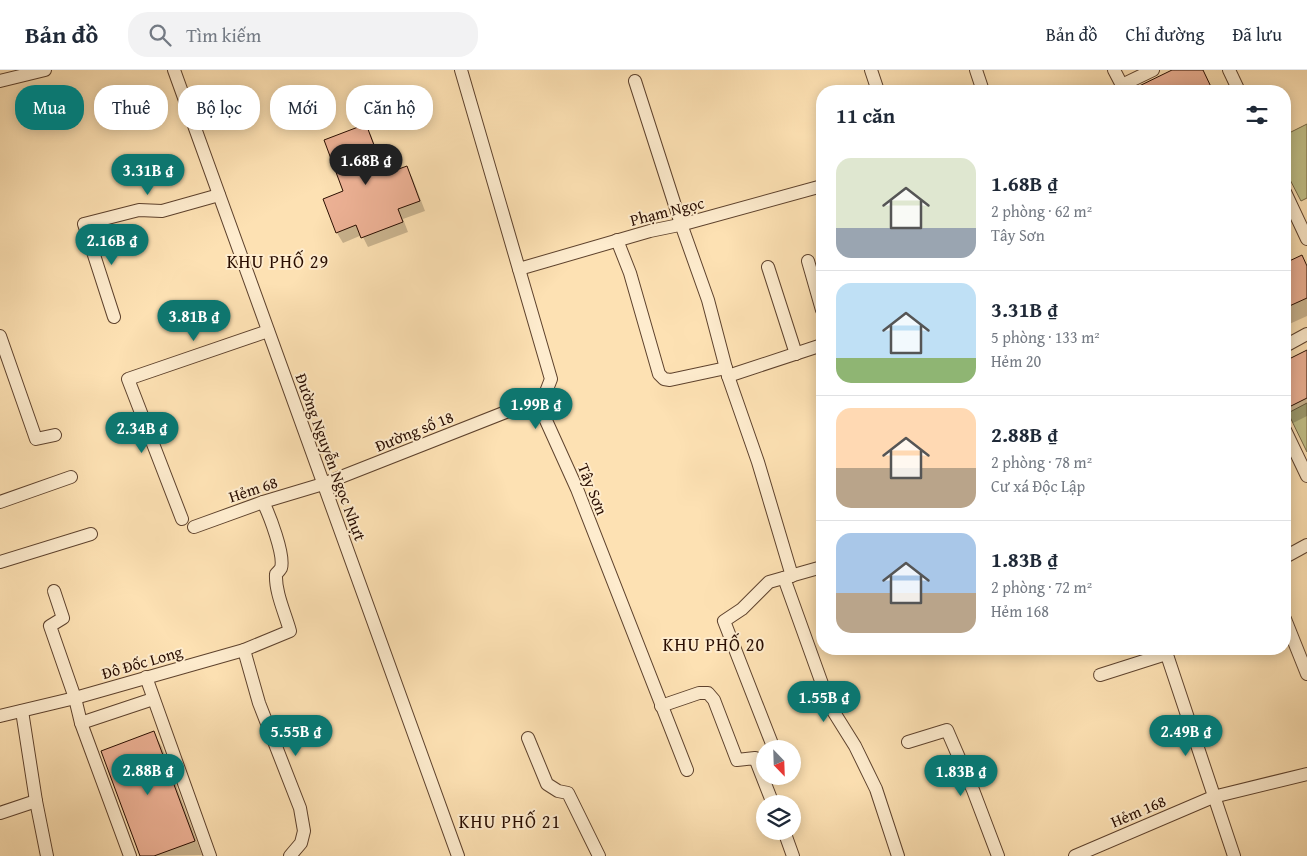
<!DOCTYPE html>
<html lang="vi">
<head>
<meta charset="utf-8">
<style>
  :root { --surface:#fff; --page:#f2f2f3; --text:#1f2937; --muted:#747a83; --line:#e0e1e3; --accent:#0f766e }
  body { margin:0; font-family:"Gentium Book Plus",serif; background:var(--page); color:var(--text); height:100vh; display:flex; flex-direction:column; font-size:19px; white-space:nowrap }
  * { box-sizing:border-box; margin:0 }
  p { font-size:16px; color:var(--muted) }
  .icon { flex:none; width:28px; height:28px; fill:none; stroke:currentColor; stroke-width:2; stroke-linecap:round; stroke-linejoin:round }
  .map { position:relative; flex:1; overflow:hidden }
  .details { position:absolute; left:816px; top:15px; width:475px; height:570px; display:flex; flex-direction:column; background:var(--surface); border-radius:20px; box-shadow:0 2px 12px #0003 }
  .details>* { flex:none }
  .banner { position:absolute; left:15px; top:15px; width:475px; height:45px; display:flex; gap:10px }
  .needle { width:32px; rotate:157deg }
  .tools { position:absolute; left:756px; top:670px; display:grid; gap:10px }
  .tools a { display:grid; place-items:center; width:45px; height:45px; border-radius:50%; background:var(--surface); box-shadow:0 2px 12px #0003; font-size:25px }
  .price { position:absolute; translate:-50% -42px; padding:0 11px; border-radius:18px; background:var(--accent); color:#fff; font-size:16px; line-height:32px; filter:drop-shadow(0 1px 2px #0008) }
  .price::after { content:''; position:absolute; left:50%; top:30px; width:15px; height:11px; margin-left:-8px; background:inherit; clip-path:polygon(0 0,100% 0,50% 100%) }
  .price.active { background:#222; color:#fff }
  ul { padding:0; list-style:none }
  li { display:flex; align-items:center; gap:15px; height:125px; padding:0 20px }
  li+li { border-top:1px solid var(--line) }
  li span { display:grid; place-items:center; flex:none; width:140px; height:100px; border-radius:15px; color:#555 }
  li>.icon { margin-inline-start:auto }
  span .icon { width:60px; height:60px; fill:#fffc; stroke-width:1 }
  li b { font-size:21px }
  h2 { display:flex; justify-content:space-between; align-items:center; height:60px; padding:0 20px; font-size:21px }
  .pill { padding:0 18px; border-radius:20px; background:var(--surface); box-shadow:0 2px 12px #0003; font-size:18px; line-height:45px }
  .pill.active { background:var(--accent); color:#fff }
  header { display:flex; align-items:center; gap:30px; box-sizing:border-box; height:70px; padding:0 25px; background:var(--surface); border-bottom:1px solid var(--line) }
  header strong { font-size:24px }
  nav { display:flex; gap:28px; margin-inline-start:auto; font-size:18px }
  .search { width:350px; height:45px; background:var(--page); display:flex; align-items:center; gap:12px; box-sizing:border-box; padding:0 18px; border-radius:20px; color:var(--muted); font-size:19px }
  .map>svg:first-child { display:block }
  .green { fill:#c2c28a; stroke:#766845 }
  .shadow { fill:#0003 }
  .building { fill:#eeb296; stroke:#290d00 }
  .lines { fill:none; stroke-linecap:round; stroke-linejoin:round }
  .street-casing { stroke:#5e422d; stroke-width:14 }
  .street { stroke:#feecce; stroke-width:12 }
  .labels { text-anchor:middle; dominant-baseline:central; stroke-width:4; stroke-linejoin:round; paint-order:stroke }
  .street-label { font-size:16px; fill:#290d00; stroke:#feecce }
  .neighbourhood-label { font-size:18px; letter-spacing:1px; fill:#290d00; stroke:#feecce }
</style>
</head>
<body>
<header>
<strong>Bản đồ</strong>
<div class="search"><svg class="icon" aria-label="search" viewBox="0 0 24 24"><circle cx="10" cy="10" r="6"/><path d="M15 15l6 6"/></svg>Tìm kiếm</div>
<nav><a>Bản đồ</a><a>Chỉ đường</a><a>Đã lưu</a></nav>
</header>
<div class="map">
<svg width="1307" height="786" viewBox="0 0 1307 786">
  <rect width="100%" height="100%" fill="#fde1b3"/>
  <filter id="stains"><feTurbulence type="fractalNoise" baseFrequency=".004" numOctaves="4"/><feColorMatrix values="0 0 0 0 .2 0 0 0 0 .09 0 0 0 0 .02 0 0 0 .5 -.17"/></filter>
  <radialGradient id="worn" r=".72"><stop offset=".6" stop-color="#630" stop-opacity="0"/><stop offset="1" stop-color="#630" stop-opacity=".3"/></radialGradient>
  <!-- green -->
  <g class="green">
    <path d="M1307 54V128L1301 131 1285 100V65Z"/>
    <path d="M1307 333V382L1288 343Z"/>
  </g>
  <!-- shadow -->
  <g class="shadow">
    <path d="M1175 0H1203L1213 21H1139L1138 18Z"/>
    <path d="M365 55 371 65 386 105 406 97 412 107 425 141 403 149 408 162 368 177 362 165 343 173 337 163 324 130 345 122Z"/>
    <path d="M1285 175 1288 182 1285 184Z"/>
    <path d="M1285 194 1307 196V246L1285 256Z"/>
    <path d="M1307 281V346L1293 353 1285 340V292Z"/>
    <path d="M153 662 162 677 202 785 141 786Z"/>
  </g>
  <!-- building -->
  <g class="building">
    <path d="M1172 0H1203L1213 21H1133V19Z"/>
    <path d="M366 54 385 104 407 96 420 131 398 139 403 152 361 168 356 155 336 163 323 129 343 121 324 70Z"/>
    <path d="M1302 185 1307 196V228L1285 238V193Z"/>
    <path d="M1307 280V328L1285 339V291Z"/>
    <path d="M154 661 195 771 154 786H140L101 681Z"/>
  </g>
  <g class="lines">
    <!-- street casing -->
    <g class="street-casing">
      <g id="street">
        <path d="M174 0 458 786"/>
        <path d="M461 0 551 309 544 327V346L577 419 687 700"/>
        <path d="M871 0 878 21"/>
        <path d="M976 0 983 21"/>
        <path d="M1114 0 1125 21"/>
        <path d="M1229 0 1239 21"/>
        <path d="M0 11 45 0"/>
        <path d="M635 11 681 154 708 230 728 306 758 392 792 506"/>
        <path d="M1122 15 1153 0"/>
        <path d="M1285 122 1307 169"/>
        <path d="M617 170 630 203 659 304 664 309 670 310 726 298"/>
        <path d="M808 191 822 240"/>
        <path d="M768 197 796 284"/>
        <path d="M519 199 650 161 684 154 822 116"/>
        <path d="M114 247 84 154 139 140 162 141 219 125"/>
        <path d="M0 266 36 369 55 365"/>
        <path d="M1285 276 1307 264"/>
        <path d="M728 306 822 275"/>
        <path d="M1285 360 1307 406"/>
        <path d="M0 432 71 407"/>
        <path d="M182 449 128 309 268 261"/>
        <path d="M194 457 263 432 323 414 544 327"/>
        <path d="M1285 487 1307 475"/>
        <path d="M0 492 91 464"/>
        <path d="M784 508 830 636 855 676 876 719 898 786"/>
        <path d="M54 521 63 548 50 556 75 628 81 653 153 629"/>
        <path d="M1285 549 1307 604"/>
        <path d="M1165 579 1234 786"/>
        <path d="M244 580 259 633 300 738 304 761 301 773 290 786"/>
        <path d="M1100 605 1166 584"/>
        <path d="M146 607 210 786"/>
        <path d="M661 636 699 623H708L714 630 737 690 755 688 773 734"/>
        <path d="M22 641 36 731 47 786"/>
        <path d="M0 646 75 628 244 580 290 561C285 543 275 522 276 504 279 501 280 500 281 498 285 485 269 444 263 432"/>
        <path d="M81 653 130 786"/>
        <path d="M528 668 547 714 558 721 568 723 599 786"/>
        <path d="M908 672 947 660 973 720 998 786"/>
        <path d="M774 679 724 551 742 539 769 512 822 497"/>
        <path d="M0 743 36 731"/>
        <path d="M784 761 793 786"/>
        <path d="M1075 786 1213 727 1307 704"/>
      </g>
    </g>
    <!-- street -->
    <use href="#street" class="street"/>
  </g>
  <g class="labels">
    <!-- street labels -->
    <g class="street-label">
      <text transform="translate(667 141) rotate(-14)">Phạm Ngọc</text>
      <text transform="translate(414 361) rotate(-22)">Đường số 18</text>
      <text transform="translate(331 387) rotate(70)">Đường Nguyễn Ngọc Nhựt</text>
      <text transform="translate(253 419) rotate(-18)">Hẻm 68</text>
      <text transform="translate(593 419) rotate(68)">Tây Sơn</text>
      <text transform="translate(142 592) rotate(-16)">Đô Đốc Long</text>
      <text transform="translate(1138 741) rotate(-23)">Hẻm 168</text>
    </g>
    <!-- neighbourhood labels -->
    <g class="neighbourhood-label">
      <text x="278" y="191">KHU PHỐ 29</text>
      <text x="714" y="574">KHU PHỐ 20</text>
      <text x="510" y="751">KHU PHỐ 21</text>
    </g>
  </g>
  <rect width="100%" height="100%" filter="url(#stains)"/>
  <rect width="100%" height="100%" fill="url(#worn)"/>
</svg>
<div class="tools">
<a><svg class="needle" viewBox="-14 -14 28 28"><path d="M0-13l5 13h-10z" fill="#e53935"/><path d="M0 13l5-13h-10z" fill="#747a83"/></svg></a>
<a><svg class="icon" aria-label="layers" viewBox="0 0 24 24"><path d="M12 4l9 5-9 5-9-5zM3 14l9 5 9-5"/></svg></a>
</div>
<b class="price active" style="left:366px;top:116px">1.68B ₫</b>
<b class="price" style="left:148px;top:126px">3.31B ₫</b>
<b class="price" style="left:112px;top:196px">2.16B ₫</b>
<b class="price" style="left:194px;top:272px">3.81B ₫</b>
<b class="price" style="left:536px;top:360px">1.99B ₫</b>
<b class="price" style="left:142px;top:384px">2.34B ₫</b>
<b class="price" style="left:824px;top:653px">1.55B ₫</b>
<b class="price" style="left:296px;top:687px">5.55B ₫</b>
<b class="price" style="left:1186px;top:687px">2.49B ₫</b>
<b class="price" style="left:148px;top:726px">2.88B ₫</b>
<b class="price" style="left:961px;top:727px">1.83B ₫</b>
<div class="banner">
<a class="pill active">Mua</a>
<a class="pill">Thuê</a>
<a class="pill">Bộ lọc</a>
<a class="pill">Mới</a>
<a class="pill">Căn hộ</a>
</div>
<section class="details">
<h2>11 căn<svg class="icon" aria-label="filters" viewBox="0 0 24 24"><path d="M4 7h16M4 17h16"/><circle cx="9" cy="7" r="2"/><circle cx="15" cy="17" r="2"/></svg></h2>
<ul>
<li><span style="background:linear-gradient(#dfe7d0 70%,#9aa5b1 0)"><svg class="icon" aria-label="home" viewBox="0 0 24 24"><path d="M3 11l9-7 9 7M6 9v11h12V9"/></svg></span><div><b>1.68B ₫</b><p>2 phòng · 62 m²</p><p>Tây Sơn</p></div></li>
<li><span style="background:linear-gradient(#bfe0f5 75%,#8fb573 0)"><svg class="icon" aria-label="home" viewBox="0 0 24 24"><path d="M3 11l9-7 9 7M6 9v11h12V9"/></svg></span><div><b>3.31B ₫</b><p>5 phòng · 133 m²</p><p>Hẻm 20</p></div></li>
<li><span style="background:linear-gradient(#ffd9b3 60%,#b9a48a 0)"><svg class="icon" aria-label="home" viewBox="0 0 24 24"><path d="M3 11l9-7 9 7M6 9v11h12V9"/></svg></span><div><b>2.88B ₫</b><p>2 phòng · 78 m²</p><p>Cư xá Độc Lập</p></div></li>
<li><span style="background:linear-gradient(#a9c7e8 60%,#b9a48a 0)"><svg class="icon" aria-label="home" viewBox="0 0 24 24"><path d="M3 11l9-7 9 7M6 9v11h12V9"/></svg></span><div><b>1.83B ₫</b><p>2 phòng · 72 m²</p><p>Hẻm 168</p></div></li>
</ul>
</section>
</div>
</body>
</html>
